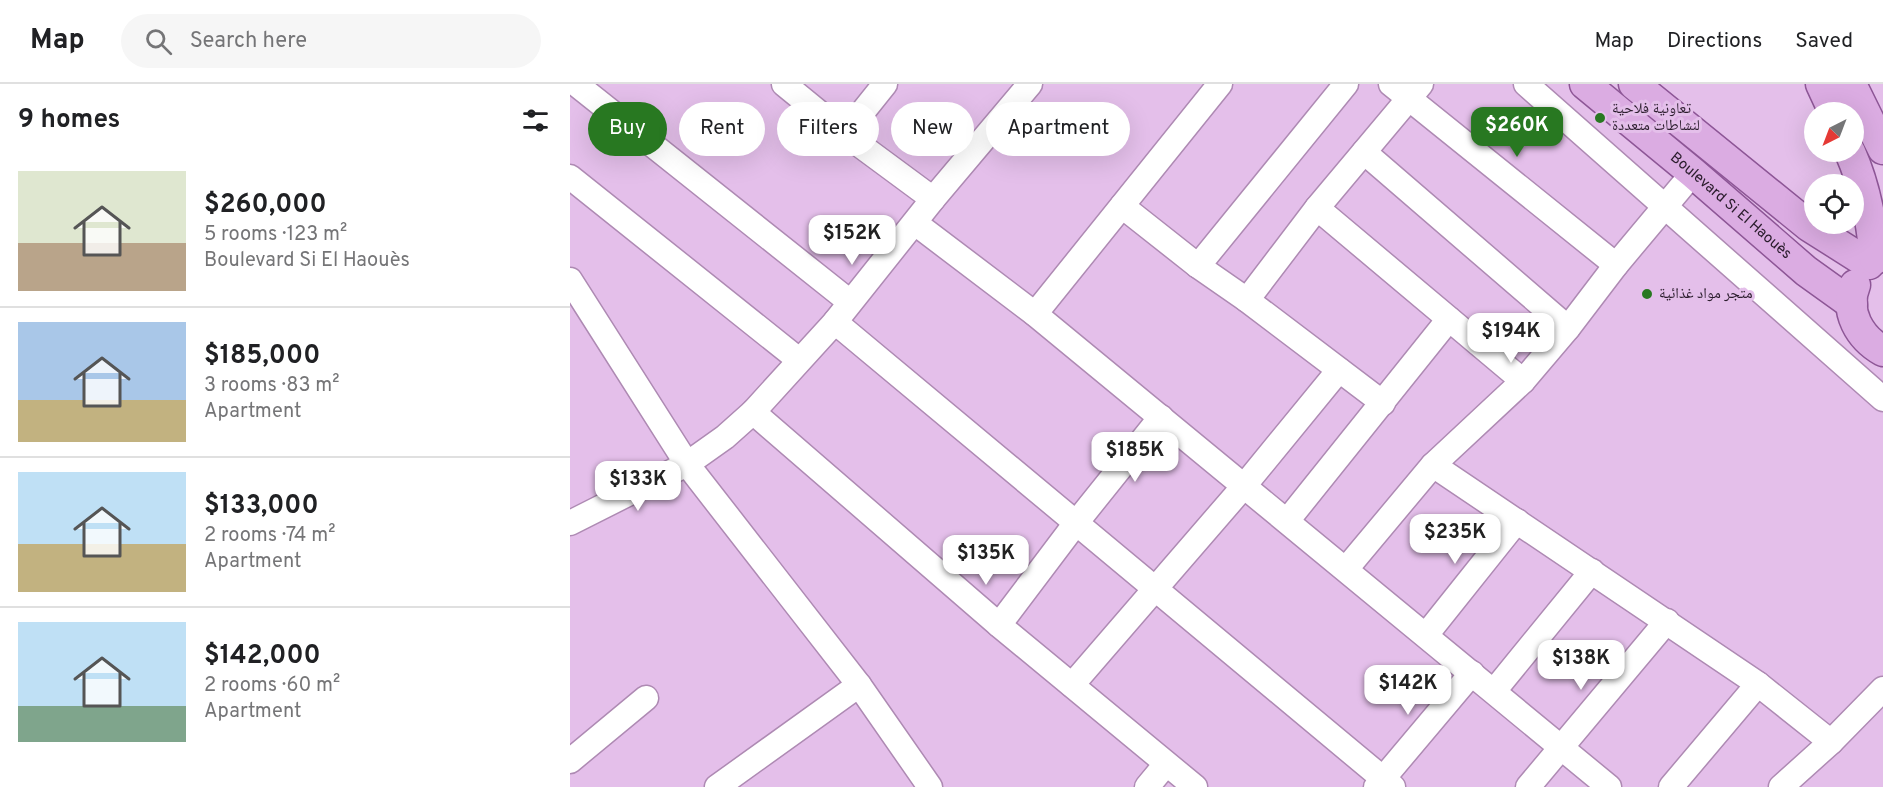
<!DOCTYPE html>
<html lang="en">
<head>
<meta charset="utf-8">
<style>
  :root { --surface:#fff; --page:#f6f6f6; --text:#202124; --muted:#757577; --line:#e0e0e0; --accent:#287821 }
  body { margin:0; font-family:Overpass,"Noto Naskh Arabic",sans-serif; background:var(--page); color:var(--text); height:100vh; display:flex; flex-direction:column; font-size:22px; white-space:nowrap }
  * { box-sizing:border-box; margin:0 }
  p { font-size:20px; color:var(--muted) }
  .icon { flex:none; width:33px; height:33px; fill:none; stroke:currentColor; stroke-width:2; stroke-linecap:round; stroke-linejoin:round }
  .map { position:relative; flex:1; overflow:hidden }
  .side { display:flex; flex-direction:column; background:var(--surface); width:570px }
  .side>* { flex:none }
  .guide { position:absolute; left:18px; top:18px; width:570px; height:54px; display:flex; gap:12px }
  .needle { width:39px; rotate:222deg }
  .controls { position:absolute; left:1234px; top:18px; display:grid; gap:12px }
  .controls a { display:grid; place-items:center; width:60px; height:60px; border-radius:50%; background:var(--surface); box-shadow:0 6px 24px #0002; font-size:30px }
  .price { position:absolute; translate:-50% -51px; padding:0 14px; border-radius:12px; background:#fff; color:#222; font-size:20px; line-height:39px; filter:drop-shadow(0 2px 3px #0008) }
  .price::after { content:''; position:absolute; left:50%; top:36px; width:18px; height:14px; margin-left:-9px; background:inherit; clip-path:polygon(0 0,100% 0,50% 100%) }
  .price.on { background:var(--accent); color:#fff }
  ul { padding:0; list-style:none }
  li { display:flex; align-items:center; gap:18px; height:150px; padding:0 18px }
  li+li { border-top:2px solid var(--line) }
  li span { display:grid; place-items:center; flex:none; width:168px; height:120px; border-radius:0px; color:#555 }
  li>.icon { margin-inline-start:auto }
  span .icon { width:72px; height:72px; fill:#fffc; stroke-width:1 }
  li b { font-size:26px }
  h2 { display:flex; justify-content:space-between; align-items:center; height:72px; padding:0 18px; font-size:26px }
  .pill { padding:0 21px; border-radius:27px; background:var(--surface); box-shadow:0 6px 24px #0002; font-size:21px; line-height:54px }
  .pill.on { background:var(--accent); color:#fff }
  header { display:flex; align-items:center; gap:36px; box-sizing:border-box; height:84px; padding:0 30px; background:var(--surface); border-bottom:2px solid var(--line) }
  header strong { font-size:28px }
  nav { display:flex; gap:33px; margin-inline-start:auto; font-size:21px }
  .search { width:420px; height:54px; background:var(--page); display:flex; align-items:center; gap:15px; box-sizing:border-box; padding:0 21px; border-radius:33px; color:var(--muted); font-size:22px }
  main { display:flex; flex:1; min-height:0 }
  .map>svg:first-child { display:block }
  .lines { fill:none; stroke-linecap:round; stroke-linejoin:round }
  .minor-casing { stroke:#ae8ab3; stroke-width:27 }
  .major-casing { stroke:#8d5696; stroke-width:33 }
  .minor { stroke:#fff; stroke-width:24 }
  .major { stroke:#dbace2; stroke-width:30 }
  .poi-dot { fill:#287821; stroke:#e4bfea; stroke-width:2 }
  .labels { text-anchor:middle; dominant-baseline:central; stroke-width:6; stroke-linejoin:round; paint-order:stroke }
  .poi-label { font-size:15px; fill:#2a1c2c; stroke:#e4bfea; text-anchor:start }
  .street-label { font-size:15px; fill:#2a1c2c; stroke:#e4bfea }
</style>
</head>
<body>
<header>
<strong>Map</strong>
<div class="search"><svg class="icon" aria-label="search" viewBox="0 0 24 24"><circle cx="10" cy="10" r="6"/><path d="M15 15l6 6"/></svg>Search here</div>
<nav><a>Map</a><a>Directions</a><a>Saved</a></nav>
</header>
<main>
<section class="side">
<h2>9 homes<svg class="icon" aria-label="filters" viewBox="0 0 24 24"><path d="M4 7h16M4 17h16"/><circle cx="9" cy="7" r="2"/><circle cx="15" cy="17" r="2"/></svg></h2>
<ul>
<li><span style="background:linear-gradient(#dfe7d0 60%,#b9a48a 0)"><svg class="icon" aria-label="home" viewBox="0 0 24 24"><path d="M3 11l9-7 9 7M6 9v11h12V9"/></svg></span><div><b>$260,000</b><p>5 rooms · 123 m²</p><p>Boulevard Si El Haouès</p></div></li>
<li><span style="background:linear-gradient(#a9c7e8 65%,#c2b280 0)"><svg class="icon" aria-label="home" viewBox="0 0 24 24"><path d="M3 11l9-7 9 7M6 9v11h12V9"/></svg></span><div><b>$185,000</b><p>3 rooms · 83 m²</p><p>Apartment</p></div></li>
<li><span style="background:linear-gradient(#bfe0f5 60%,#c2b280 0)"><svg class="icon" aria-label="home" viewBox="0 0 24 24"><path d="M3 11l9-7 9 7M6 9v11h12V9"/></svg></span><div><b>$133,000</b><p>2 rooms · 74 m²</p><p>Apartment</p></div></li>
<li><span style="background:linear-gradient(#bfe0f5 70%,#7fa58c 0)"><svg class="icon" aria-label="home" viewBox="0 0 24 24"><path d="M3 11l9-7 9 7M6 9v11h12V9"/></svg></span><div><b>$142,000</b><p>2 rooms · 60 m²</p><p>Apartment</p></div></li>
</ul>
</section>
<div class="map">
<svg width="1313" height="703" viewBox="0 0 1313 703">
  <rect width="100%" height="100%" fill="#e4bfea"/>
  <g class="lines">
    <!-- minor casing -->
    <g class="minor-casing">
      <g id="minor">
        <path d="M6 0 280 218"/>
        <path d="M214 0 275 50 363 115"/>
        <path d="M821 0 1046 181"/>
        <path d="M956 0 1313 315"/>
        <path d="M275 50 315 0"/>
        <path d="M794 68 998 244"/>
        <path d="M0 93 229 276"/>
        <path d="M552 122 628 182 677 216 747 124 851 0"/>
        <path d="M747 124 953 297"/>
        <path d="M345 139 465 230 1039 703"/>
        <path d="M628 182 776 0"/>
        <path d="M0 196 117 380 289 601 360 703"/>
        <path d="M677 216 813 319"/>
        <path d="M465 230 650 0"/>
        <path d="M265 238 823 703"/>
        <path d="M183 328 429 541 625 703"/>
        <path d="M863 381 1188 600 1261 658"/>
        <path d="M717 437 879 235"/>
        <path d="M0 439 117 380 155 353 183 328 265 238 363 115 460 0"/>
        <path d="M776 485 863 381 953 297 998 244 1046 181 1123 89"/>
        <path d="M429 541 506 439 591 333"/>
        <path d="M856 551 947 437"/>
        <path d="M502 601 674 402 769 286"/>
        <path d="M924 607 1022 487"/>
        <path d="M0 677 76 614"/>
        <path d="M147 703 289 601"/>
        <path d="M577 703 596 680"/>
        <path d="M806 703 902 589"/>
        <path d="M958 703 1097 537"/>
        <path d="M1101 703 1188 600"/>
        <path d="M1211 703 1261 658 1313 605"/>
      </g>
    </g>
    <!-- major casing -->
    <g class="major-casing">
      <g id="major">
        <path id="s1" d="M1015 0 1123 89 1236 187 1282 220"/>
        <path d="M1064 0 1239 142 1299 180"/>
        <path d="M1251 0 1264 28"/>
        <path d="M1281 0 1313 65"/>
        <path d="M1280 68C1295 102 1302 138 1305 175"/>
        <path d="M1285 201C1274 228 1290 254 1313 267"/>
      </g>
    </g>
    <!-- minor -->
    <use href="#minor" class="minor"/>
    <!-- major -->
    <use href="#major" class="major"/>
  </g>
  <!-- markers -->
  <g class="poi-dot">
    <circle cx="1030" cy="34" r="6"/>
    <circle cx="1077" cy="210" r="6"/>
  </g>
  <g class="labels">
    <!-- poi labels -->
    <g class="poi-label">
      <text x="1042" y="25">تعاونية فلاحية<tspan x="1042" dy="17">لنشاطات متعددة</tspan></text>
      <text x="1089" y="210">متجر مواد غذائية</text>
    </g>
    <!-- street labels -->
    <g class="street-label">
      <text stroke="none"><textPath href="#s1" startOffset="190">Boulevard Si El Haouès</textPath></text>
    </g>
  </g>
</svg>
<div class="controls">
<a><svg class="needle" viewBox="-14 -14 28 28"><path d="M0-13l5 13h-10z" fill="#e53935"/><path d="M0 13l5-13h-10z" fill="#757577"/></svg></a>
<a><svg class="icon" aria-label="locate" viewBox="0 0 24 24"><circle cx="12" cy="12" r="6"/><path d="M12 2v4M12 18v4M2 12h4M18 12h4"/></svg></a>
</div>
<b class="price on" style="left:947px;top:74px">$260K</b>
<b class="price" style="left:282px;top:182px">$152K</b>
<b class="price" style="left:941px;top:280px">$194K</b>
<b class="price" style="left:565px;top:399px">$185K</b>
<b class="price" style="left:68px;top:428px">$133K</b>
<b class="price" style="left:885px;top:481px">$235K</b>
<b class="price" style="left:416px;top:502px">$135K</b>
<b class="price" style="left:1011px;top:607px">$138K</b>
<b class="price" style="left:838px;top:632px">$142K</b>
<div class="guide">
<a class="pill on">Buy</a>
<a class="pill">Rent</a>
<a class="pill">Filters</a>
<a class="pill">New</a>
<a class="pill">Apartment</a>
</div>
</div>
</main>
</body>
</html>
